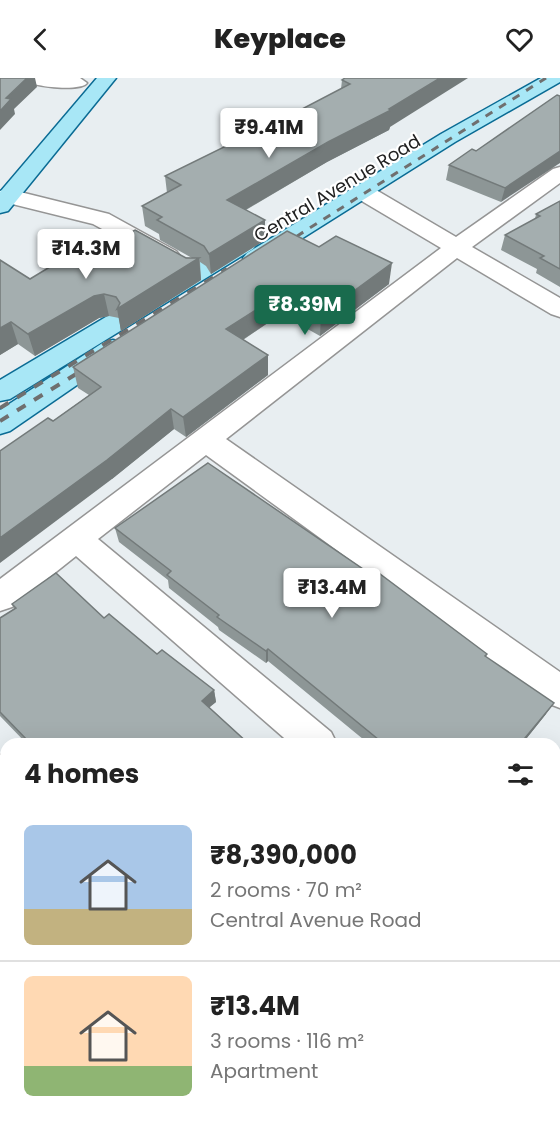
<!DOCTYPE html>
<html lang="en">
<head>
<meta charset="utf-8">
<style>
  :root { --surface:#fff; --page:#f2f2f2; --text:#222; --muted:#767676; --line:#e0e0e0; --accent:#196b4d }
  body { margin:0; font-family:Poppins,sans-serif; background:var(--page); color:var(--text); height:100vh; display:flex; flex-direction:column; font-size:22px; white-space:nowrap }
  * { box-sizing:border-box; margin:0 }
  p { font-size:20px; color:var(--muted) }
  .icon { flex:none; width:33px; height:33px; fill:none; stroke:currentColor; stroke-width:2; stroke-linecap:round; stroke-linejoin:round }
  .map { position:relative; flex:1; overflow:hidden }
  .side { position:absolute; left:0px; top:660px; width:561px; height:386px; display:flex; flex-direction:column; background:var(--surface); border-radius:18px 18px 0 0; box-shadow:0 6px 24px #0002 }
  .side>* { flex:none }
  .price { position:absolute; translate:-50% -51px; padding:0 14px; border-radius:6px; background:#fff; color:#222; font-size:20px; line-height:39px; filter:drop-shadow(0 2px 3px #0008) }
  .price::after { content:''; position:absolute; left:50%; top:36px; width:18px; height:14px; margin-left:-9px; background:inherit; clip-path:polygon(0 0,100% 0,50% 100%) }
  .price.selected { background:var(--accent); color:#fff }
  ul { padding:0; list-style:none }
  li { display:flex; align-items:center; gap:18px; height:150px; padding:0 24px }
  li+li { border-top:2px solid var(--line) }
  li span { display:grid; place-items:center; flex:none; width:168px; height:120px; border-radius:9px; color:#555 }
  li>.icon { margin-inline-start:auto }
  span .icon { width:72px; height:72px; fill:#fffc; stroke-width:1 }
  li b { font-size:26px }
  h2 { display:flex; justify-content:space-between; align-items:center; height:72px; padding:0 24px; font-size:26px }
  header { display:flex; justify-content:space-between; align-items:center; height:78px; padding:0 24px; background:var(--surface); font-size:27px; font-weight:800 }
  .map>svg:first-child { display:block }
  .lines { fill:none; stroke-linecap:round; stroke-linejoin:round }
  .minor-casing { stroke:#959595; stroke-width:3 }
  .major-casing { stroke:#0a6b94; stroke-width:3 }
  .minor { fill:#fff; fill-rule:evenodd }
  .major { fill:#a8e7f6; fill-rule:evenodd }
  .rail-far1 { stroke:#6f6f6f; stroke-width:3; stroke-dasharray:8 8; stroke-linecap:butt }
  .rail { stroke:#6f6f6f; stroke-width:4; stroke-dasharray:10 10; stroke-linecap:butt }
  .wall { fill:#8d9696 }
  .shaded-wall { fill:#737a7a }
  .building { fill:#a4aeaf; stroke:#737a7a; stroke-width:1.5 }
  .labels { text-anchor:middle; dominant-baseline:central; stroke-width:4.5; stroke-linejoin:round; paint-order:stroke }
  .far-street-label { font-size:18px; fill:#212121; stroke:#fff }
</style>
</head>
<body>
<header><svg class="icon" aria-label="back" viewBox="0 0 24 24"><path d="M15 5l-7 7 7 7"/></svg>Keyplace<svg class="icon" aria-label="heart" viewBox="0 0 24 24"><path d="M12 20l-8-8c-3-5 5-10 8-4 3-6 11-1 8 4z"/></svg></header>
<div class="map">
<svg width="560" height="1045" viewBox="0 0 560 1045">
  <rect width="100%" height="100%" fill="#e8eef1"/>
  <g class="lines">
    <!-- minor casing -->
    <g class="minor-casing">
      <g id="minor">
        <path d="M21 0H80L87 5C81 14 27 9 21 0Z"/>
        <path d="M560 89V105L472 169 560 220V239L551 236 457 180 226 361 560 594V630L547 625 206 377 98 461 331 654 337 666H291L76 478 12 529 0 533V501L441 170 355 119 352 114 355 109H371L456 159 553 91Z"/>
        <path d="M8 111 109 136 176 173 180 178 176 183H160L93 146 0 123V113Z"/>
        <path d="M0 677 6 679V719L0 717Z"/>
        <path d="M555 846 560 848V893L555 891Z"/>
        <path d="M560 929V976L555 979V931Z"/>
        <path d="M302 1040H353L355 1045H304Z"/>
        <path d="M447 1040H498L496 1045H445Z"/>
      </g>
    </g>
    <!-- major casing -->
    <g class="major-casing">
      <g id="major">
        <path d="M97 0H116L8 133 0 135V114Z"/>
        <path d="M541 0H560V4L455 64 263 185H247L243 180 247 175 441 56Z"/>
        <path d="M245 159 253 161 257 166 253 171 10 321 0 323V302L237 161Z"/>
        <path d="M113 262 122 264 126 270 122 276 10 353 0 356V332L104 264Z"/>
      </g>
    </g>
    <!-- minor -->
    <use href="#minor" class="minor"/>
    <!-- major -->
    <use href="#major" class="major"/>
    <!-- rail-far1 -->
    <path class="rail-far1" d="M283 167 546 0"/>
    <!-- rail -->
    <g class="rail">
      <path d="M0 330 227 191"/>
      <path d="M0 343 89 288"/>
    </g>
  </g>
  <!-- wall -->
  <g class="wall">
    <path d="M345 0 390 49 389 52 327 84 246 132 265 162 211 196 206 188 200 184 201 202 121 253 119 240 109 238 99 240 35 278 18 266 0 277V182L30 201 103 170 192 180 160 162 159 156 145 148 142 128 167 115 165 98 235 66 341 11 342 2Z"/>
    <path d="M557 17 501 124 446 102 449 87 476 73Z"/>
    <path d="M560 123V209L536 195 537 191 501 172 505 157 535 141 536 136Z"/>
    <path d="M287 153 389 206 320 258 281 236 243 262 268 297 186 359 174 351 112 401 53 343 89 317 78 310 73 289Z"/>
    <path d="M115 450 487 576 486 579 546 636 522 666H369L268 583 266 585 219 552 218 549 169 510 168 502 119 464Z"/>
    <path d="M12 526 104 540 157 576 214 612 216 624 209 629 249 666H27L0 638V540L14 531Z"/>
    <path d="M555 715 560 719V818L555 814Z"/>
    <path d="M388 1040H451L449 1044 450 1045H393Z"/>
  </g>
  <!-- shaded-wall -->
  <g class="shaded-wall">
    <path d="M27 0H35L37 9 14 31 15 36 0 52V33L6 20Z"/>
    <path d="M440 0H468L390 49 389 52 327 84 228 142 227 122 328 64 389 31Z"/>
    <path d="M560 73V85L501 124 505 110Z"/>
    <path d="M265 142V162L211 196 209 176Z"/>
    <path d="M199 180 201 202 121 253 117 231Z"/>
    <path d="M392 185 389 206 320 258 321 237Z"/>
    <path d="M104 216 109 238 99 240 35 278 28 256 94 218Z"/>
    <path d="M281 216V236L227 272 226 251Z"/>
    <path d="M11 244 18 266 0 277V250Z"/>
    <path d="M268 277V297L186 359 183 339Z"/>
    <path d="M171 331 174 351 112 401 0 485V460Z"/>
    <path d="M268 571V583L266 585V573Z"/>
    <path d="M214 612 216 624 204 634 202 623Z"/>
    <path d="M554 625 546 636 522 666H520Z"/>
    <path d="M6 1009V1023L0 1029V1015Z"/>
  </g>
  <!-- building -->
  <g class="building">
    <path d="M0 0H27L6 20 11 21 0 33Z"/>
    <path d="M345 0H440L389 31 391 32 328 64 227 122 265 142 209 176 204 168 157 142 162 139 142 128 181 107 165 98 232 65 235 66 350 6 342 2Z"/>
    <path d="M557 17 560 18V73L505 110 449 87 472 71 476 73Z"/>
    <path d="M560 123V191L540 180 544 178 505 157 540 138 536 136Z"/>
    <path d="M135 152 186 180H199L117 231 120 225 116 219 104 216 94 218 28 256 11 244 0 250V182L30 201 91 164 103 170Z"/>
    <path d="M287 153 319 169 336 158 392 185 321 237 281 216 226 251 268 277 183 339 171 331 107 382 0 460V373L48 340 53 343 101 309 73 289Z"/>
    <path d="M208 385 372 497 376 493 487 576 485 578 554 625 520 666H384L268 571 266 573 217 539 219 537 167 497 171 493 115 450Z"/>
    <path d="M56 495 104 540 109 536 157 576 162 572 214 612 202 623 249 666H31L0 634V540L16 530 12 526Z"/>
    <path d="M555 715 560 719V803L555 799Z"/>
    <path d="M0 802 6 809V1009L0 1015Z"/>
    <path d="M164 1040H222L226 1045H160Z"/>
    <path d="M392 1040H451L449 1044 450 1045H397Z"/>
  </g>
  <g class="labels">
    <!-- far-street labels -->
    <g class="far-street-label">
      <text transform="translate(337 110) rotate(-31)">Central Avenue Road</text>
    </g>
  </g>
</svg>
<b class="price" style="left:269px;top:81px">₹9.41M</b>
<b class="price" style="left:86px;top:202px">₹14.3M</b>
<b class="price selected" style="left:305px;top:258px">₹8.39M</b>
<b class="price" style="left:332px;top:541px">₹13.4M</b>
<section class="side">
<h2>4 homes<svg class="icon" aria-label="filters" viewBox="0 0 24 24"><path d="M4 7h16M4 17h16"/><circle cx="9" cy="7" r="2"/><circle cx="15" cy="17" r="2"/></svg></h2>
<ul>
<li><span style="background:linear-gradient(#a9c7e8 70%,#c2b280 0)"><svg class="icon" aria-label="home" viewBox="0 0 24 24"><path d="M3 11l9-7 9 7M6 9v11h12V9"/></svg></span><div><b>₹8,390,000</b><p>2 rooms · 70 m²</p><p>Central Avenue Road</p></div></li>
<li><span style="background:linear-gradient(#ffd9b3 75%,#8fb573 0)"><svg class="icon" aria-label="home" viewBox="0 0 24 24"><path d="M3 11l9-7 9 7M6 9v11h12V9"/></svg></span><div><b>₹13.4M</b><p>3 rooms · 116 m²</p><p>Apartment</p></div></li>
</ul>
</section>
</div>
</body>
</html>
